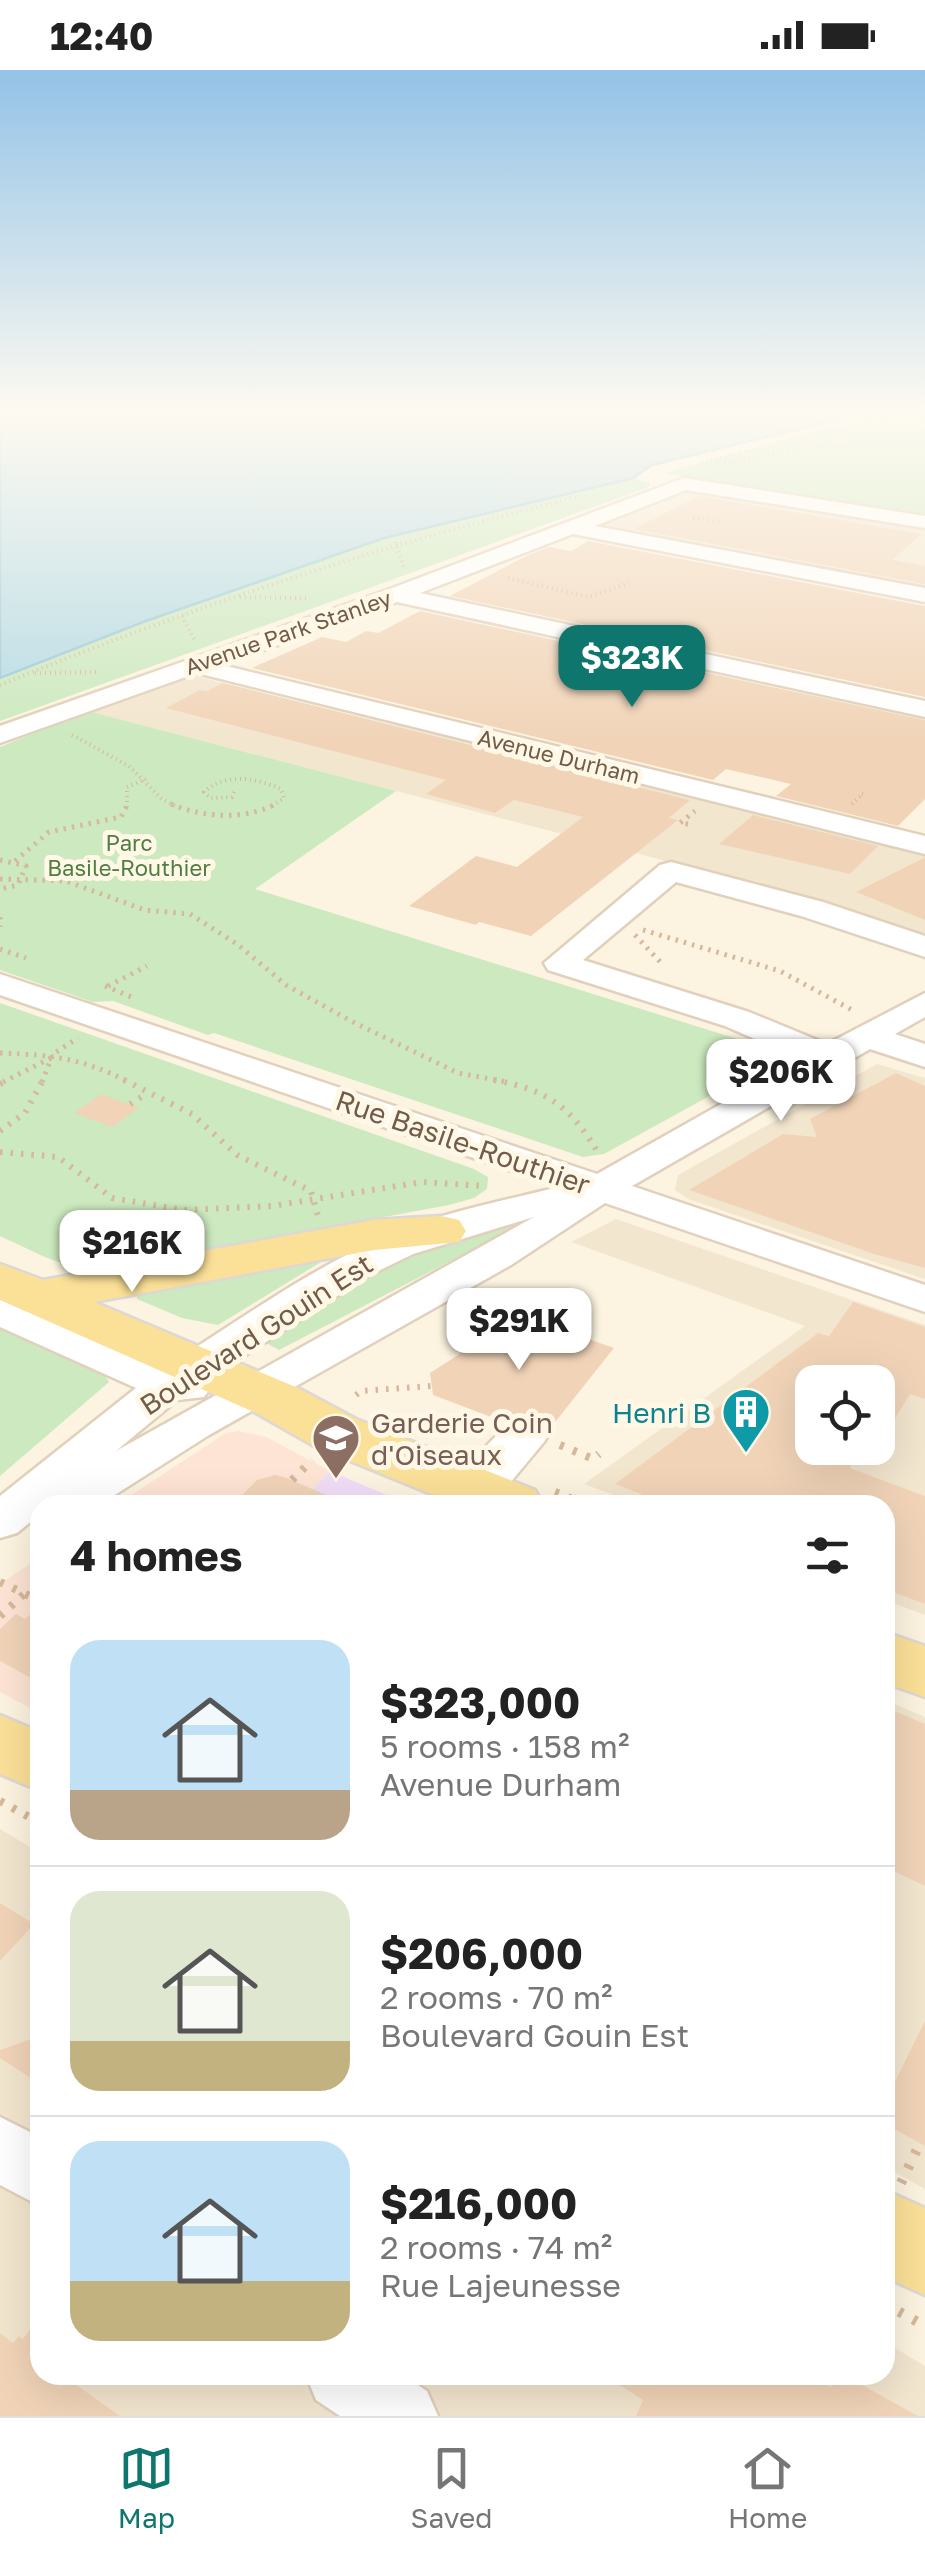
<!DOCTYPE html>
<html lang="en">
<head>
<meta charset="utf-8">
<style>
  :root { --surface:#fff; --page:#f6f6f6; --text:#222; --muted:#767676; --line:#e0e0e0; --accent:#0f766e }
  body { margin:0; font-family:"Golos Text",sans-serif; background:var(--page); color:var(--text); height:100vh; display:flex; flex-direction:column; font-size:38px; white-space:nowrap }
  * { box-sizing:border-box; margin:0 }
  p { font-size:32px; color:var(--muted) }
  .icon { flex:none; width:55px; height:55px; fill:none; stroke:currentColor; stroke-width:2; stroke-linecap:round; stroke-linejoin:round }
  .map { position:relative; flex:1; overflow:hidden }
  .sheet { position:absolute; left:30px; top:1425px; width:865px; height:890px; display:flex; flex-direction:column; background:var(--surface); border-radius:30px; box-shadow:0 10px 40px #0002 }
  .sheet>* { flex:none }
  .controls { position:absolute; left:795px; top:1295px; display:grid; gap:20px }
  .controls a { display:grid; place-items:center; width:100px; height:100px; border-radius:20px; background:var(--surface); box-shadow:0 10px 40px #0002; font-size:50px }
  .price { position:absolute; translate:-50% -85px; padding:0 22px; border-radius:20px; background:#fff; color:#222; font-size:32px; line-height:65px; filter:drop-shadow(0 2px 5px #0008) }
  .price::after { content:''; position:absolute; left:50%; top:60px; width:30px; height:22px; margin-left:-15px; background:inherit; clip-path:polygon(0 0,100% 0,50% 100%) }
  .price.selected { background:var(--accent); color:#fff }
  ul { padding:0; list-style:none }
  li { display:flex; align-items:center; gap:30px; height:250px; padding:0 40px }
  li+li { border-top:2px solid var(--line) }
  li span { display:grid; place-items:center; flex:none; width:280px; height:200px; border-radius:30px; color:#555 }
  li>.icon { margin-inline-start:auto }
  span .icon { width:120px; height:120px; fill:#fffc; stroke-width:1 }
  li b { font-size:42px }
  h2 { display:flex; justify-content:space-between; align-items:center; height:120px; padding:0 40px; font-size:42px }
  .status { display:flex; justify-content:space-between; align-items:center; height:70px; padding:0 50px; background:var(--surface); direction:ltr }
  .status svg { height:28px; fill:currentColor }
  .dock { display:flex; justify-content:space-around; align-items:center; height:140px; border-top:2px solid var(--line); background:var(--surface); font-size:28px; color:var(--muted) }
  .dock a { display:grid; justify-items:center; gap:5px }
  .dock .selected { color:var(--accent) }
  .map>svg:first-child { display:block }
  .residential { fill:#f3e6cf; fill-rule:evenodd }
  .commercial { fill:#fde4d4 }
  .education { fill:#f1ddf8 }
  .green { fill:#cce9bf }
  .water { fill:#b5dae5; stroke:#9bc8d7; stroke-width:2.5 }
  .building { fill:#f1d4b8 }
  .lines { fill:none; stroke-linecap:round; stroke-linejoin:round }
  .minor-casing { stroke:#e0d0bc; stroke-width:5 }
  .major-casing { stroke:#ddd8d3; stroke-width:5 }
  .path-far4 { stroke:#d6b89c; stroke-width:4; stroke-dasharray:1 4; stroke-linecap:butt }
  .path-far3 { stroke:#d6b89c; stroke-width:5; stroke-dasharray:2.5 6; stroke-linecap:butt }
  .path-far2 { stroke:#d6b89c; stroke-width:6; stroke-dasharray:2.5 8; stroke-linecap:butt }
  .path-far1 { stroke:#d6b89c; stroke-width:8; stroke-dasharray:4 10; stroke-linecap:butt }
  .path { stroke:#d6b89c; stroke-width:10; stroke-dasharray:4 12; stroke-linecap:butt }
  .minor { fill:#fff; fill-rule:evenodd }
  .major { fill:#fbe098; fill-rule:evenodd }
  .labels { text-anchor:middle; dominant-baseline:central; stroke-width:10; stroke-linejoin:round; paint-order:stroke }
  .far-street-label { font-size:22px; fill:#725b48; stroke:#fff8e6 }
  .far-park-label { font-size:22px; fill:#4f7e42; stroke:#fff8e6 }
  .street-label { font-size:28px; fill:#725b48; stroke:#fff8e6 }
  .culture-label { font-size:28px; fill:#0d838f; stroke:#fff8e6; text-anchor:end }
  .education-label { font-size:28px; fill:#785e54; stroke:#fff8e6; text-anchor:start }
</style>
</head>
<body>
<div class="status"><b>12:40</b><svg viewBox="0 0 49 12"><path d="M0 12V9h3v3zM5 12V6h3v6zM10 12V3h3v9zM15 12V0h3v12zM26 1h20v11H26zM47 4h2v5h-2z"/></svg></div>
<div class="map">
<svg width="925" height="2346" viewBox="0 0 925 2346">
  <rect width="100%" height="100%" fill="#fcf4e0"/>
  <!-- residential -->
  <g class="residential">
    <path d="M693 418 925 456V519L596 456Z"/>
    <path d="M191 605 925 786V867L816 830 88 641Z"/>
    <path d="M877 994 925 1008V1209L688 1129 675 1120 678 1105Z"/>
    <path d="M616 1149 925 1255V1545L885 1530V1435H640L584 1414 805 1256 571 1172ZM812 1312H878V1378H812Z"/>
    <path d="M885 1630 925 1647V2119L885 2097Z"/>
    <path d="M0 1759 40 1783V2305H885V2272L925 2296V2346H0Z"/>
  </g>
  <!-- commercial -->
  <g class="commercial">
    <path d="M238 1361 266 1367 330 1401 298 1435H116L226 1363Z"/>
    <path d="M40 1487V1643L0 1622V1514Z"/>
  </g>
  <!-- education -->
  <path class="education" d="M330 1401 410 1435H298Z"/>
  <!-- green -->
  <g class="green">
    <path d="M898 343H925V448L664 403 797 366Z"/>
    <path d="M633 408 650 413 649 417 0 651V608L143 552 384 468Z"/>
    <path d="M88 641 396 721 255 819 786 984 604 1084 583 1087 214 963 208 965 113 931 93 932 0 900V677Z"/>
    <path d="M0 933 474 1099 488 1107 487 1119 474 1128 449 1135 134 1193C68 1204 59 1193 0 1166Z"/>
    <path d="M508 1149 518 1156 279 1280 259 1269 381 1195Z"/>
    <path d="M313 1189 321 1192 218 1255 182 1248 137 1229 136 1221Z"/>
    <path d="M0 1257 104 1303 109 1312 0 1406Z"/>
  </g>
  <!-- water -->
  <path class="water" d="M0 343H865L652 395 633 408 384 468 143 552 0 608Z"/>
  <!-- building -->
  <g class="building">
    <path d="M700 426 922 464 892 490 925 496V514L634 459Z"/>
    <path d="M588 471 925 536V627L450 526 526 486 549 477 571 481Z"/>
    <path d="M420 541 925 650V729L898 756 776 726 791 714 726 699 713 710 252 598 322 567 346 572 366 561 378 563Z"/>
    <path d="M223 613 690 730 669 748 678 750 531 866 479 852 476 855 409 836 476 786 517 797 583 747 514 730 495 743 426 724 446 710 166 638 200 620 207 621Z"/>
    <path d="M753 745 878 776 850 804 719 774Z"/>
    <path d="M925 787V850L856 822 924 788Z"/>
    <path d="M896 1003 925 1016V1198L874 1184 689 1120 783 1064 817 1067 810 1049Z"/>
    <path d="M101 1024 139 1038 112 1057 74 1043Z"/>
    <path d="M853 1232 925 1257V1329L910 1324 878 1376V1312H812V1378H863L850 1398 925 1426V1534L885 1519V1435H669L615 1414 818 1263 829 1266Z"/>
    <path d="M514 1249 554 1274 565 1261 614 1278 552 1356 545 1346 529 1342 507 1353 433 1325 430 1303Z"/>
    <path d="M275 1405 284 1407 350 1435H232L257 1410Z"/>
    <path d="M40 1535V1613L0 1591V1559L16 1544 25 1549Z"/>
    <path d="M885 1637 925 1654V1816L885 1797Z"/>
    <path d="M0 1833 34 1854 0 1891Z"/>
    <path d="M925 1951V2076L885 2054V2032Z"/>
    <path d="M40 1966V2014L0 1988V1980Z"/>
    <path d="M40 2246V2305H62L120 2346H0V2263L13 2273 19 2266 23 2269Z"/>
    <path d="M604 2305H808L831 2317 836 2305H844L918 2346H636L643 2330Z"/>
  </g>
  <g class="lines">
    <!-- minor casing -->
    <g class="minor-casing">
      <g id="minor">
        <path d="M684 408 925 446V458L686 420 595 456 925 518V532L573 464 420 523 925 631V647L397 532 222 595 925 766V784L197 603 0 673V656L387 520Z"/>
        <path d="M671 792 823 832 925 866V887L801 846 676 812 583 890 749 942 827 974 925 923V947L895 964 925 974V997L870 979 632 1116 925 1215V1242L605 1133 511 1195 209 1365 99 1435H40V1444L17 1463 0 1468V1426L136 1318 0 1257V1228L165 1297C236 1253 306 1201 382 1168 438 1143 499 1132 558 1117L0 925V904L597 1104 801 989 725 956 548 900 544 893 660 795ZM534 1147 116 1381 177 1330 204 1327 211 1317 207 1310 368 1206 413 1184Z"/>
        <path d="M528 1346 544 1350 551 1361 544 1372 494 1432 483 1435 462 1432 455 1420C470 1394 499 1354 528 1346Z"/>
        <path d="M0 2047 40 2067V2136L0 2115Z"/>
        <path d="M306 2305H403L427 2321 438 2346H340L316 2330Z"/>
      </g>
    </g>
    <!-- major casing -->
    <g class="major-casing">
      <g id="major">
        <path d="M441 1146 459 1150 466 1161 459 1172 374 1180 94 1232 298 1318 356 1349 535 1420 543 1435H458L316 1377 258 1344 0 1230V1194L43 1210 374 1150Z"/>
        <path d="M885 1562 925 1576V1627L885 1613Z"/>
        <path d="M0 1645 40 1662V1721L0 1704Z"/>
        <path d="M885 2120 925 2138V2225L885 2207Z"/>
      </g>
    </g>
    <!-- path-far4 -->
    <g class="path-far4">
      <path d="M848 343 871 349"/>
      <path d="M903 346 925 344"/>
      <path d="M701 393 905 343"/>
      <path d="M719 395 789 380 925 370"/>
      <path d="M693 448 721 452"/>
      <path d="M395 472 404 499"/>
      <path d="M508 508 589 527 629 513"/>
      <path d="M240 527 308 528"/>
      <path d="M182 546 195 571"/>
      <path d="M35 603 98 602"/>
      <path d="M0 615C188 538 380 475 578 427"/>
      <path d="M72 665 129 696 162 729 177 737"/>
      <path d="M234 722 232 727 211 728 204 722C225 702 256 708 281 719L284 728 271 737"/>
      <path d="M852 734 863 724 859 723"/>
      <path d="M127 737V717L146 709"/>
    </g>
    <!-- path-far3 -->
    <g class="path-far3">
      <path d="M171 734C204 748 244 750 276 734"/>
      <path d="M688 754 680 753 695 741"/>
      <path d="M0 790 26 796 18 815 0 819"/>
      <path d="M15 791 49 762 121 747 128 734"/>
      <path d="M0 809 66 811 145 840 190 844 237 874 286 915 351 951 458 1003 507 1012"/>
      <path d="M0 847V857"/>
      <path d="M643 860 780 901 854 941"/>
      <path d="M635 865 664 896"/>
      <path d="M0 879 26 888"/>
      <path d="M105 916 136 929"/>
      <path d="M108 916 147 896"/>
      <path d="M0 983C53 985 81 988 129 1012"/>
      <path d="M3 1012 51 988"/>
      <path d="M42 1012 53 984 78 968"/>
    </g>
    <!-- path-far2 -->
    <g class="path-far2">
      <path d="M124 1010 192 1044 237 1085 311 1121 318 1146"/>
      <path d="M494 1010C549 1020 572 1038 600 1086"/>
      <path d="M0 1014 8 1010"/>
      <path d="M130 1034 146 1024"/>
      <path d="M0 1061 25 1043 43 1010"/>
      <path d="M0 1082 58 1087 112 1128 183 1140 272 1136 422 1112 485 1116"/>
      <path d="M356 1325 361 1321 432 1316"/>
    </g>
    <!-- path-far1 -->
    <g class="path-far1">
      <path d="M560 1375 593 1389 599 1384"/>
      <path d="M292 1410 312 1390"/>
      <path d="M555 1422 587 1435"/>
      <path d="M0 1512 40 1531"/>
      <path d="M0 1546 24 1524"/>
      <path d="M0 1731 40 1753"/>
    </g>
    <!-- path -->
    <g class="path">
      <path d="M901 2113 920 2073"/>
      <path d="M885 2234 925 2256"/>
    </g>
    <!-- minor -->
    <use href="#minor" class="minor"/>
    <!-- major -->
    <use href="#major" class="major"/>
  </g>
  <!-- sky -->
  <linearGradient id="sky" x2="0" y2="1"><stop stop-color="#93c3e7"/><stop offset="0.51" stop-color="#fefaf1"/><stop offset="1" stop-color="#fefaf1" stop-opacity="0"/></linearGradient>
  <rect width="925" height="671" fill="url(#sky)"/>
  <!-- icons -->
  <defs>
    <g id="building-pin" transform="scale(2.5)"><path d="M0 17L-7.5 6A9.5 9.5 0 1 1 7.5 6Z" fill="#0f9aa8" stroke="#fff8e6"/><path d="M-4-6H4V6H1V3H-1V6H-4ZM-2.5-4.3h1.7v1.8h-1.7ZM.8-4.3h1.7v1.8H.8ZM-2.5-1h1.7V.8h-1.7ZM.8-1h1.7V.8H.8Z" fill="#fff"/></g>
    <g id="school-pin" transform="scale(2.5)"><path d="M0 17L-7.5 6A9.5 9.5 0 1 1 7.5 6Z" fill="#8d6e63" stroke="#fff8e6"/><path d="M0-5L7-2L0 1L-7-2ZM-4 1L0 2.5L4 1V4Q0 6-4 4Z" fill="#fff"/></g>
  </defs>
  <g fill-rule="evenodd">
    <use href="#building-pin" x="746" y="1342"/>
    <use href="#school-pin" x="336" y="1368"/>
  </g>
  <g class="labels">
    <!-- far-street labels -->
    <g class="far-street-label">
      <text transform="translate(288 562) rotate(-19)">Avenue Park Stanley</text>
      <text transform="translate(559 686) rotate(14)">Avenue Durham</text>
    </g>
    <!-- far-park labels -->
    <g class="far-park-label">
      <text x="129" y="772">Parc<tspan x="129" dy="25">Basile-Routhier</tspan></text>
    </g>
    <!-- street labels -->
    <g class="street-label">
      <text transform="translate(463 1072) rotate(19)">Rue Basile-Routhier</text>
      <text transform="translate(256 1264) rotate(-33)">Boulevard Gouin Est</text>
    </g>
    <!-- culture labels -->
    <g class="culture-label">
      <text x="711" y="1342">Henri B</text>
    </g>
    <!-- education labels -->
    <g class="education-label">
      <text x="371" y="1352">Garderie Coin<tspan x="371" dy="32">d'Oiseaux</tspan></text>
    </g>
  </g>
</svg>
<div class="controls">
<a><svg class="icon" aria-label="locate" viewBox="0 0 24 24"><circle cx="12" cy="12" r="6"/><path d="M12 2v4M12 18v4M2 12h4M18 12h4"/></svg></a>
</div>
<b class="price selected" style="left:632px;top:640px">$323K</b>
<b class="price" style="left:781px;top:1054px">$206K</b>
<b class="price" style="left:132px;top:1225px">$216K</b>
<b class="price" style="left:519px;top:1303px">$291K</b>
<section class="sheet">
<h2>4 homes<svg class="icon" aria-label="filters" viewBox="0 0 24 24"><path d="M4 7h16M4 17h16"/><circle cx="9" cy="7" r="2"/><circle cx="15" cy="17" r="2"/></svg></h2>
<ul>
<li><span style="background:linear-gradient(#bfe0f5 75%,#b9a48a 0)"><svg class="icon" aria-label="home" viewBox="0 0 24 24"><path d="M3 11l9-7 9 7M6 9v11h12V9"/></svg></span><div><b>$323,000</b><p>5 rooms · 158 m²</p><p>Avenue Durham</p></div></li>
<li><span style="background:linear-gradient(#dfe7d0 75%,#c2b280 0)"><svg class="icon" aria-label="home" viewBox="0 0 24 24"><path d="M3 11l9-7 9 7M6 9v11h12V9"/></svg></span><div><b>$206,000</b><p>2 rooms · 70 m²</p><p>Boulevard Gouin Est</p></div></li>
<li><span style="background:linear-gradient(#bfe0f5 70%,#c2b280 0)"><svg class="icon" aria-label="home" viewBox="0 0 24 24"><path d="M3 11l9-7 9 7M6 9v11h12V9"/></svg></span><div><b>$216,000</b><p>2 rooms · 74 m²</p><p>Rue Lajeunesse</p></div></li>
</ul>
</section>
</div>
<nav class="dock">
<a class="selected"><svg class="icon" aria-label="map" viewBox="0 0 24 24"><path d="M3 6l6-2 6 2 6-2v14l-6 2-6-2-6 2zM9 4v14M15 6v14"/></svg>Map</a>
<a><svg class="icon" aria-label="saved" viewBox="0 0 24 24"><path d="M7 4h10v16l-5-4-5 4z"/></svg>Saved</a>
<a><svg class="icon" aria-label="home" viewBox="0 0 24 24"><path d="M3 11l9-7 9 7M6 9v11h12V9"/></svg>Home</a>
</nav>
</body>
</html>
